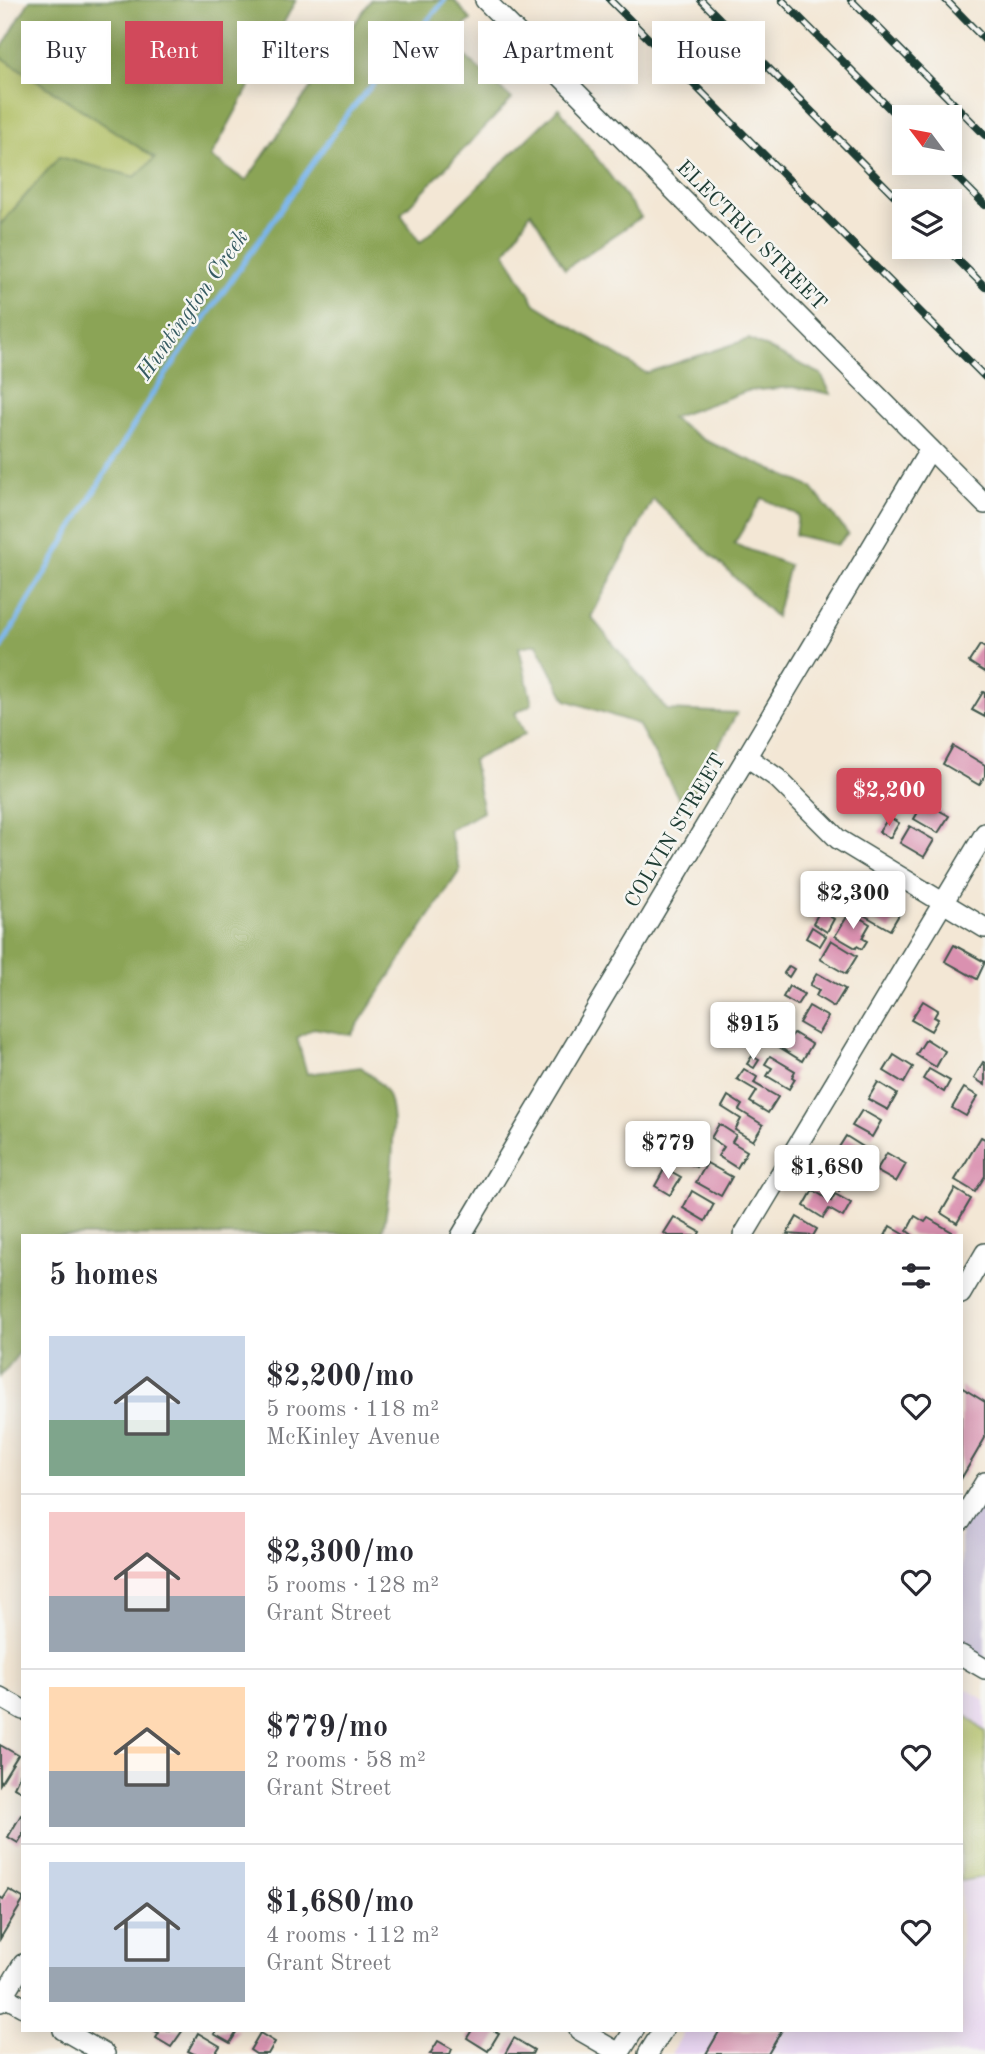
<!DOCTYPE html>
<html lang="en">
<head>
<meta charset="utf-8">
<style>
  :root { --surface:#fff; --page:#f2f2f3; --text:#2b2b33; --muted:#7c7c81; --line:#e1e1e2; --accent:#d1495b }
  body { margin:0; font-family:"Old Standard TT",serif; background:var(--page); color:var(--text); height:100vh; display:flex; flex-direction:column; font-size:26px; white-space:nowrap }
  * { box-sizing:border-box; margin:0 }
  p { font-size:23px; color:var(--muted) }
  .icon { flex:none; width:38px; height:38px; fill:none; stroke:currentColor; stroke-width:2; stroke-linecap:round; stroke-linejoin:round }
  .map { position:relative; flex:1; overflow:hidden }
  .panel { position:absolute; left:21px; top:1234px; width:942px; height:798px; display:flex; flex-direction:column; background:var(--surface); border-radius:0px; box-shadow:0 4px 18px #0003 }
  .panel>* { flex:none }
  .guide { position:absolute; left:21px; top:21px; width:943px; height:63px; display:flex; gap:14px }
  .needle { width:46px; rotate:302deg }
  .buttons { position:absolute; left:892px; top:105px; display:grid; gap:14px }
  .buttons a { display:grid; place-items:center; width:70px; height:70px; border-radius:0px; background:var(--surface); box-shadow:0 4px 18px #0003; font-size:35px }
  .price { position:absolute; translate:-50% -60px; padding:0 16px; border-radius:7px; background:#fff; color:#222; font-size:23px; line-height:46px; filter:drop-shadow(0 2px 4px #0008) }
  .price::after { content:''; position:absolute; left:50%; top:42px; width:21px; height:16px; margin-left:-10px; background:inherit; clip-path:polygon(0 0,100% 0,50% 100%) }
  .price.on { background:var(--accent); color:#fff }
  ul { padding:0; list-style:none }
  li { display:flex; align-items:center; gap:21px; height:175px; padding:0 28px }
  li+li { border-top:2px solid var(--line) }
  li span { display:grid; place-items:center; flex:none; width:196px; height:140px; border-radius:0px; color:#555 }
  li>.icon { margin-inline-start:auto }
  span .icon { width:84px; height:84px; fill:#fffc; stroke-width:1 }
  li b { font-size:30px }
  h2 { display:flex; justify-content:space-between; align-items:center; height:84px; padding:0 28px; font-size:30px }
  .chip { padding:0 24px; border-radius:0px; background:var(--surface); box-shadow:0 4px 18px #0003; font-size:24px; line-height:63px }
  .chip.on { background:var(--accent); color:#fff }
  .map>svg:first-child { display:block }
  .built { fill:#e6d2f0 }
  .industrial { fill:#c8bfd8 }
  .green { fill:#afbd60; stroke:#677d4a; stroke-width:2 }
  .forest { fill:#8ba456; stroke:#557045; stroke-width:2 }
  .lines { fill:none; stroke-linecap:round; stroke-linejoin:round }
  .stream { stroke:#79b5eb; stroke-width:5 }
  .building { fill:#da91b0 }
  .minor-casing { stroke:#3f564c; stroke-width:22 }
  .minor { stroke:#fff; stroke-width:19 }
  .rail-casing { stroke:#1f3d34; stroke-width:8 }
  .rail { stroke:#f6f6f2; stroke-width:5; stroke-dasharray:16; stroke-linecap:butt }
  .labels { text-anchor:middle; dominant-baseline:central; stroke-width:5; stroke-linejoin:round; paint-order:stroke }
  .street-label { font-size:21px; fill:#1f3d34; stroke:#f6f6f2 }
  .water-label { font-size:23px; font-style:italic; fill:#365b62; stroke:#f6f6f2 }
</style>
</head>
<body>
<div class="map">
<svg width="985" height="2054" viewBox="0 0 985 2054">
  <rect width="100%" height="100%" fill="#f6f6f2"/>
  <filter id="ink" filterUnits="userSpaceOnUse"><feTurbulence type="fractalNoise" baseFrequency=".0143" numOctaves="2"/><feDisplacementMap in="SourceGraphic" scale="14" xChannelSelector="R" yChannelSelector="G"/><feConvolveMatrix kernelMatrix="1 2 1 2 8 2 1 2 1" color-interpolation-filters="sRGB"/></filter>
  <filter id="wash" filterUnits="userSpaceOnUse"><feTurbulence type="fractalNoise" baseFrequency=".00686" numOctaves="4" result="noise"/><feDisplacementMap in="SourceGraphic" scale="28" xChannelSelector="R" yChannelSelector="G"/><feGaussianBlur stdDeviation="1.57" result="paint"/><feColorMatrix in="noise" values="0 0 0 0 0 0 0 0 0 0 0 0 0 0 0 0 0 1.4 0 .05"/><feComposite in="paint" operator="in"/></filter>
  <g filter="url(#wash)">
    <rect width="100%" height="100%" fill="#f3e7d5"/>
    <!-- built -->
    <path class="built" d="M961 1686 985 1700V2054H671L685 2030H961Z"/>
    <!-- industrial -->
    <path class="industrial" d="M985 1482V1669L961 1655V1521Z"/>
    <!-- green -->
    <g class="green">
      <path d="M0 56 155 158 135 177 59 157 0 225Z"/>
      <path d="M961 1711 985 1732V1877L961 1881Z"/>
    </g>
    <!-- forest -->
    <path class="forest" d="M30 0H296L211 157 246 181 371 0H454L471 20 447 40 512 99 401 214 420 243 559 108 641 217 565 269 531 212 505 253 535 304 646 373 749 339 821 374 831 394 793 387 747 391 671 418 704 440 811 487 848 534 837 545 795 535 798 515 762 498 734 544 789 565 776 617 653 499 591 617 667 710 737 713 684 808 638 724 566 700 537 644 519 647 532 704 515 713 525 734 473 760 483 812 449 830 460 870 351 1035 314 1028 297 1038 307 1074 361 1067C369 1074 379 1081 385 1090 402 1113 388 1207 382 1235L23 1236V1348L0 1377V225L59 157 135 177 155 158 0 56V51Z"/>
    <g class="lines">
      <!-- stream -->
      <path class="stream" d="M0 649 153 393 345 117 444 1"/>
    </g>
    <g id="blocks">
      <!-- building -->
      <g class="building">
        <path d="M980 645 985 648V672L969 662Z"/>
        <path d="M983 692 985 693V717L972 710Z"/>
        <path d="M953 746 985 765V776L979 785 943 764Z"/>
        <path d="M924 802 949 816 938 833 914 819Z"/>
        <path d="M889 817 899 823 890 838 879 832Z"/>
        <path d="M910 826 934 840 924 857 900 843Z"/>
        <path d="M838 879 853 889 844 904 829 895Z"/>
        <path d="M873 896 900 913 890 930 862 914Z"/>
        <path d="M820 911 834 919 827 932 813 923Z"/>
        <path d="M850 912 870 924 862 938 867 941 862 949 857 946 856 948 835 936Z"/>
        <path d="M812 927 826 936 820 946 806 938Z"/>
        <path d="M831 940 857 956 846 974 820 959Z"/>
        <path d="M954 945 985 962 977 979 945 961Z"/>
        <path d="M789 966 794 969 789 977 784 973Z"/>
        <path d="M817 973 845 989 834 1007 816 996 819 990 810 985Z"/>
        <path d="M789 986 804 994 797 1005 783 997Z"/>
        <path d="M923 1001 938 1010 934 1017 938 1019 931 1031 911 1020Z"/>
        <path d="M763 1006 779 1015 770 1030 755 1021Z"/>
        <path d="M809 1006 828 1017 818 1034 799 1023Z"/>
        <path d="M778 1030 790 1038 794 1033 812 1044 802 1061 771 1042Z"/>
        <path d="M926 1039 945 1051 936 1067 916 1055Z"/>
        <path d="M894 1055 913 1067 904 1083 884 1071Z"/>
        <path d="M752 1056 759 1060 754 1068 747 1064Z"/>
        <path d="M770 1056 795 1071 792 1077 795 1079 789 1089 767 1076 772 1068 765 1064Z"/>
        <path d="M983 1062 985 1063V1085L974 1078Z"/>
        <path d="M744 1069 757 1077 754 1083 778 1097 768 1113 750 1102 757 1091 737 1079Z"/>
        <path d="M929 1069 950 1081 944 1092 923 1079Z"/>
        <path d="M878 1082 897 1094 888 1110 868 1099Z"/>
        <path d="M964 1088 978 1096 966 1116 952 1108Z"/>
        <path d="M728 1096 742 1105 739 1110 763 1125 753 1141 735 1130 741 1119 722 1107Z"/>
        <path d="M862 1110 881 1121 872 1137 852 1126Z"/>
        <path d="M719 1124 736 1135 732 1142 747 1151 737 1168 718 1156 724 1147 711 1138Z"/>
        <path d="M846 1136 865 1148 860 1156 866 1160 862 1168 836 1152Z"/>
        <path d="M981 1137 985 1139V1176L975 1192 955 1180Z"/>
        <path d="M689 1146 703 1154 696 1167 681 1159Z"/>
        <path d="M887 1153 906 1164 896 1182 876 1171Z"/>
        <path d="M707 1163 732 1177 721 1196 696 1182Z"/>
        <path d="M829 1163 849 1175 839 1191 820 1179Z"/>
        <path d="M665 1168 681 1177 670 1195 655 1186Z"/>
        <path d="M955 1189 971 1199 957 1223 941 1213Z"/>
        <path d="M813 1190 831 1201 835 1194 851 1203 843 1217 829 1209 823 1218 804 1206Z"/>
        <path d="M692 1191 714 1204 705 1221 683 1208Z"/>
        <path d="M915 1216 925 1222 928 1218 952 1232 950 1236H914L907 1231Z"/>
        <path d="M674 1217 700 1232 698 1236H668L664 1233Z"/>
        <path d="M797 1217 817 1229 813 1236 787 1234Z"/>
        <path d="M890 1226 907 1236H885Z"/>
        <path d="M961 1387 985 1402V1438L961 1479Z"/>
        <path d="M0 1745 18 1755 0 1784Z"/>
        <path d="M23 1768V1792L14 1787Z"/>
        <path d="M21 1815 23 1816V1835L18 1843 8 1837Z"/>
        <path d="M9 1890 23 1898V1901L0 1939V1897L3 1899Z"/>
        <path d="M153 2030H183L171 2047 156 2038 159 2033Z"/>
        <path d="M217 2030H238L230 2043 214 2034Z"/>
        <path d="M472 2030H493L499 2033 488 2051 467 2038Z"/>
        <path d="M720 2030H782L768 2054H706Z"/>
        <path d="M198 2033 220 2046 215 2054H194L188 2051Z"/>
        <path d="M260 2033 275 2042 268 2054H256L250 2050Z"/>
        <path d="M514 2038 534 2050 532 2054H505Z"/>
        <path d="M438 2041 452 2049 450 2054H430Z"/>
      </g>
    </g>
  </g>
  <g filter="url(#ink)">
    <use href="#blocks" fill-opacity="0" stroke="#3f564c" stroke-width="2"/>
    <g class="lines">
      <!-- minor casing -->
      <g class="minor-casing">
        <g id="minor">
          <path d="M485 0 985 504"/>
          <path d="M747 757 777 778 838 839 985 928"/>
          <path d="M461 1236 930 449"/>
          <path d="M743 1236 985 833"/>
          <path d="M961 1294 985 1253"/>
          <path d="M961 1521 985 1482"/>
          <path d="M961 1655 985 1669"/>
          <path d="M0 1697 23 1710"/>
          <path d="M0 1994 23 2007"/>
          <path d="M0 2002 23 1964"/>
          <path d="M63 2030 105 2054"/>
          <path d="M579 2030 619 2053"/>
          <path d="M619 2054 634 2030"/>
          <path d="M648 2054 663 2030"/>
        </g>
      </g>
      <!-- minor -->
      <use href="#minor" class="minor"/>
      <!-- rail casing -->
      <g class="rail-casing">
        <g id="rail">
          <path d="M610 0 985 377"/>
          <path d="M701 0 905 206"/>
          <path d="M782 0 905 124"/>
          <path d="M851 0 985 135"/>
          <path d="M946 0 985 40"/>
          <path d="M943 163 985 205"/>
          <path d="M945 247 985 287"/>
        </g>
      </g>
      <!-- rail -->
      <use href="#rail" class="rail"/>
    </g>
  </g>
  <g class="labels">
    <!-- street labels -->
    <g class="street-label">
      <text transform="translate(751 236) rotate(45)">ELECTRIC STREET</text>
      <text transform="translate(676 831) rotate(-59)">COLVIN STREET</text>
    </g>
    <!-- water labels -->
    <g class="water-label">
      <text transform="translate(193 305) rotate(-55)">Huntington Creek</text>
    </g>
  </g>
</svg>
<div class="buttons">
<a><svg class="needle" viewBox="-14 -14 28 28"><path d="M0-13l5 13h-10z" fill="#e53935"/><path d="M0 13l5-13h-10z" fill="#7c7c81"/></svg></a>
<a><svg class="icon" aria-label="layers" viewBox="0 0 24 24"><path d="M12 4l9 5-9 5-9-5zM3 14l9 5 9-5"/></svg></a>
</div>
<b class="price on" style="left:889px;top:828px">$2,200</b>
<b class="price" style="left:853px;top:931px">$2,300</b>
<b class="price" style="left:753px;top:1062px">$915</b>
<b class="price" style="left:668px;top:1181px">$779</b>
<b class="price" style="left:827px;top:1205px">$1,680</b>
<div class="guide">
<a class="chip">Buy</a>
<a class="chip on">Rent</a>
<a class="chip">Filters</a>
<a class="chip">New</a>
<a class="chip">Apartment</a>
<a class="chip">House</a>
</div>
<section class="panel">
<h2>5 homes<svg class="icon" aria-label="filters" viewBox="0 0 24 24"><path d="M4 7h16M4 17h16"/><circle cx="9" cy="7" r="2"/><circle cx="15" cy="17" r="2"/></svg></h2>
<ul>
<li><span style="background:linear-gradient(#c9d6e8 60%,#7fa58c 0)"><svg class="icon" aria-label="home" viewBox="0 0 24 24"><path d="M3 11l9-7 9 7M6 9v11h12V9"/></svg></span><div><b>$2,200/mo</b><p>5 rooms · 118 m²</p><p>McKinley Avenue</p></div><svg class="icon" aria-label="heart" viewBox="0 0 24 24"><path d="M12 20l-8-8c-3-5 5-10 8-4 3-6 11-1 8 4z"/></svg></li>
<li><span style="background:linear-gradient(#f6c9c9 60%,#9aa5b1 0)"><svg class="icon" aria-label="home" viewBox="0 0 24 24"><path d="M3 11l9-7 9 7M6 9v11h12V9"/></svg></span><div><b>$2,300/mo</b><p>5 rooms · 128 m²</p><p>Grant Street</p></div><svg class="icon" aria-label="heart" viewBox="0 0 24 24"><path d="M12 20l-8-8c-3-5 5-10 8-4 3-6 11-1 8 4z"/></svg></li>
<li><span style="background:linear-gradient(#ffd9b3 60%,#9aa5b1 0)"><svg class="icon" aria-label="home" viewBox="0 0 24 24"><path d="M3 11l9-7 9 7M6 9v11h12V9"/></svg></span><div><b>$779/mo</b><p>2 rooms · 58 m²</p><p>Grant Street</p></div><svg class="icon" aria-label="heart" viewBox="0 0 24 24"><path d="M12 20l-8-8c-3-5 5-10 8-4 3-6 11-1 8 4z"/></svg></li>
<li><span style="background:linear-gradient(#c9d6e8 75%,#9aa5b1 0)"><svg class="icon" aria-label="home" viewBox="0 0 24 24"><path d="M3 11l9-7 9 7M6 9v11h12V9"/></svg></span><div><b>$1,680/mo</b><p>4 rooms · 112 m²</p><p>Grant Street</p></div><svg class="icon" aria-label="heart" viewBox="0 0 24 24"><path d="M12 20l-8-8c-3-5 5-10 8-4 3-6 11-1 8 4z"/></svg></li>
</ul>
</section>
</div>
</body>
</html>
